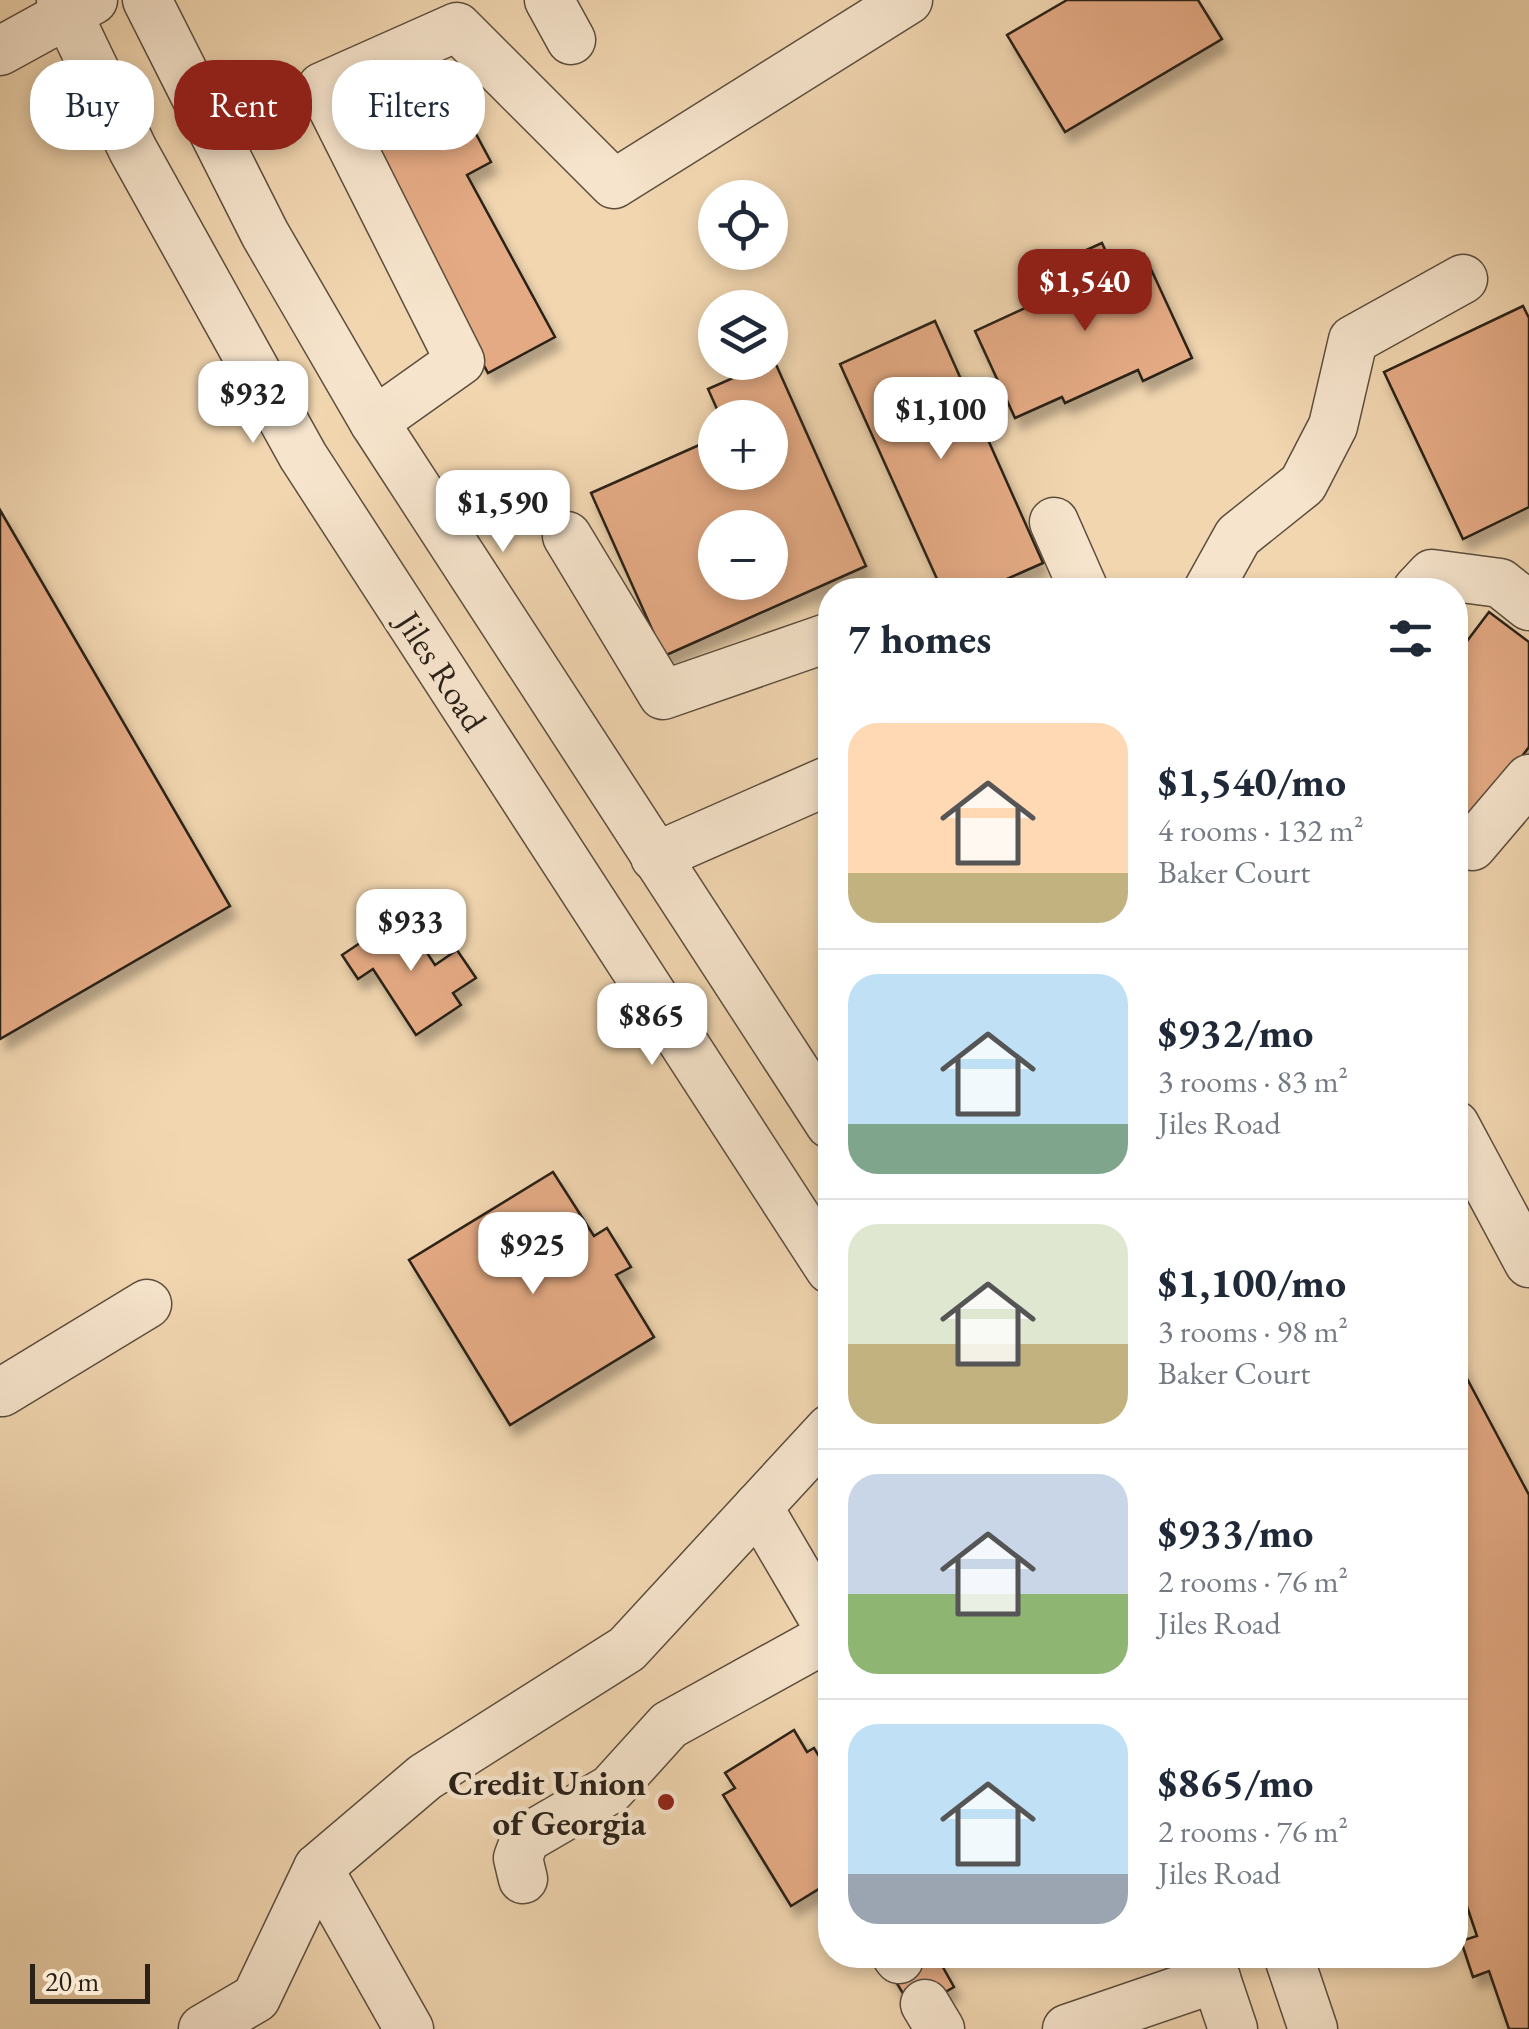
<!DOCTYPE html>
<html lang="en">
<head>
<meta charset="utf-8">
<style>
  :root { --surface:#fff; --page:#f2f2f3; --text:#1f2937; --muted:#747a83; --line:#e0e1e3; --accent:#8f2418 }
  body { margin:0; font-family:"EB Garamond",serif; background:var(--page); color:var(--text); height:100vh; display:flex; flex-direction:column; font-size:38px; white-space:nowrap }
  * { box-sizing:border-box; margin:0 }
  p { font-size:32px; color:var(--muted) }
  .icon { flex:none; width:55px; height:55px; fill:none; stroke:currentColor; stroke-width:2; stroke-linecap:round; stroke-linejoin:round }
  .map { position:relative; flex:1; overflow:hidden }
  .panel { position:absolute; left:818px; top:578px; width:650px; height:1390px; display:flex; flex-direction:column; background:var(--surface); border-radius:40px; box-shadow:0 5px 15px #0003 }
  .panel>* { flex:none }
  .hud { position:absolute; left:30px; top:60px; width:638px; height:90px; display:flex; gap:20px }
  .tools { position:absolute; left:698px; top:180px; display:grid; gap:20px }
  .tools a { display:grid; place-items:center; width:90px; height:90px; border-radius:50%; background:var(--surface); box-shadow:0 5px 15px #0003; font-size:50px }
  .scale { position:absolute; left:30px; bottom:25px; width:120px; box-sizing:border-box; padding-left:10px; border:5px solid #2a2119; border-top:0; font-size:28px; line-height:35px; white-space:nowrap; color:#2a2119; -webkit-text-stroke:8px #f6e4cc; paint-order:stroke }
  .price { position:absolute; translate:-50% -85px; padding:0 22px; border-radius:20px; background:#fff; color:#222; font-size:32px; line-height:65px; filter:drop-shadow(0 2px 5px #0008) }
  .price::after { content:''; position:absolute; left:50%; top:60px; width:30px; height:22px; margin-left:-15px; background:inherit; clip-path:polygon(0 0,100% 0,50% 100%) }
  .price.active { background:var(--accent); color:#fff }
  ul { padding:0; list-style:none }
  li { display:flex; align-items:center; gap:30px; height:250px; padding:0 30px }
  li+li { border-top:2px solid var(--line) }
  li span { display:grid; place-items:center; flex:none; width:280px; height:200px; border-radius:30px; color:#555 }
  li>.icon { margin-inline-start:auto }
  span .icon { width:120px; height:120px; fill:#fffc; stroke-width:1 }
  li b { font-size:42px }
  h2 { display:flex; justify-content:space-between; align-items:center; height:120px; padding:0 30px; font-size:42px }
  .pill { padding:0 35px; border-radius:40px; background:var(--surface); box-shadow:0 5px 15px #0003; font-size:35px; line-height:90px }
  .pill.active { background:var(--accent); color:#fff }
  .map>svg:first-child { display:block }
  .building { fill:#e4aa84; stroke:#2a2119; stroke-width:2.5; fill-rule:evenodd; filter:url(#shadow) }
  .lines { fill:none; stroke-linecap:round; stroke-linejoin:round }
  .minor-casing { stroke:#5c4e3f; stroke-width:51 }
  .minor { stroke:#f6e4cc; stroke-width:48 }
  .poi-dot { fill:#8f2418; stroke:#f6e4cc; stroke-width:4 }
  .labels { text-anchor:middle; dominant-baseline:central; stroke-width:9; stroke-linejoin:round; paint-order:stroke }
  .street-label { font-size:35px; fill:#2a2119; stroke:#f6e4cc }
  .poi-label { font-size:35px; font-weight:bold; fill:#2a2119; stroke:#f6e4cc; text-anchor:end }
</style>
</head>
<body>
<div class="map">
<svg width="1529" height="2029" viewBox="0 0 1529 2029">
  <defs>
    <filter id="shadow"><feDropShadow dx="6" dy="11" stdDeviation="5" flood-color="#0004"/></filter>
  </defs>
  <rect width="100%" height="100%" fill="#f1d6b0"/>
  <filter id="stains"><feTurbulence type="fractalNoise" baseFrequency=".002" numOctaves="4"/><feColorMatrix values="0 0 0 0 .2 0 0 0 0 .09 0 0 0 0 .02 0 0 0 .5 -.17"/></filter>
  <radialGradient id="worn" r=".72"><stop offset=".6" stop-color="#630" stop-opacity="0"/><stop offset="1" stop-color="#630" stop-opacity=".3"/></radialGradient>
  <!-- building -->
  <g class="building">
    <path d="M1067 0H1198L1222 39 1065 132 1007 35Z"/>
    <path d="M446 78 491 162 467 175 555 337 488 373 356 128Z"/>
    <path d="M1102 243 1113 267 1144 254 1192 358 1143 381 1138 370 1065 403 1062 397 1015 418 975 331 1073 286 1062 261Z"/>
    <path d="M1523 306 1529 318V507L1463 539 1384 372Z"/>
    <path d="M935 321 1043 563 982 590H942L840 364Z"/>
    <path d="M774 360 866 566 664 656 591 493 715 438V472H770V418H721L708 389ZM715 528H770V582H715Z"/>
    <path d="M0 510 230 906 0 1039Z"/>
    <path d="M1489 612 1529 642V747L1470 824 1455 813V657Z"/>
    <path d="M402 915 435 965 457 950 476 978 453 993 461 1005 416 1035 373 969 358 979 342 955Z"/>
    <path d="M553 1172 594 1236 607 1228 631 1267 616 1275 654 1337 510 1425 409 1260Z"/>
    <path d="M1455 1356 1529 1495V2029H1509L1489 1971 1473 1977 1461 1941 1477 1936 1455 1871Z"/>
    <path d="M794 1730 807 1752 814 1748 830 1774V1882L791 1906 723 1795 735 1788 725 1773Z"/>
    <path d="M906 1955H936L954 1987 913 2010 887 1967Z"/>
  </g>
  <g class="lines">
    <!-- minor casing -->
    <g class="minor-casing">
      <g id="minor">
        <path d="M61 0 133 150 303 456 830 1269"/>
        <path d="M147 0 265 234 374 422 830 1124"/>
        <path d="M549 0 571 40"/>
        <path d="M0 51 93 0"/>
        <path d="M374 422 460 361 322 87 457 27 614 184 908 0"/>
        <path d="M1054 522 1084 590"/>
        <path d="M567 536 663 695 830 637"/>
        <path d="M1208 590 1238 536 1303 484 1333 426 1353 340 1463 279"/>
        <path d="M1417 590 1432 574 1500 583 1529 606"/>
        <path d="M1455 842 1472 846 1529 779"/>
        <path d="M655 857 830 780"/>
        <path d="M1455 1125 1529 1263"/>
        <path d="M2 1392 147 1304"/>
        <path d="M758 1507 830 1630"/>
        <path d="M318 1868 409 2029"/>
        <path d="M523 1879 518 1858 525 1839 611 1789 669 1725 830 1636"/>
        <path d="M896 1955 899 1959"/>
        <path d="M1208 1955 1233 2029"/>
        <path d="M1288 1955 1313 2029"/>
        <path d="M925 2004 940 2029"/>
        <path d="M203 2029 256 1998 318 1868 425 1777 627 1649 830 1429"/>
        <path d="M1067 2029 1216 1978"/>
      </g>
    </g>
    <!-- minor -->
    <use href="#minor" class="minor"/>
  </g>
  <!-- markers -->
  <circle class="poi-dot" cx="666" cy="1802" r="10"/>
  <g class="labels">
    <!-- street labels -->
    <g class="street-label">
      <text transform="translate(442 671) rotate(57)">Jiles Road</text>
    </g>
    <!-- poi labels -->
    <g class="poi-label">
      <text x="646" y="1782">Credit Union<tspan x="646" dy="40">of Georgia</tspan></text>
    </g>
  </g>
  <rect width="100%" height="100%" filter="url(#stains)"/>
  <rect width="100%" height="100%" fill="url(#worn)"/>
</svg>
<div class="tools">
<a><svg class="icon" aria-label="locate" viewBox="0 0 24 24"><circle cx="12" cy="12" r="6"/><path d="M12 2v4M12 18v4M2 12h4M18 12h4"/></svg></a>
<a><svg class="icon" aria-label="layers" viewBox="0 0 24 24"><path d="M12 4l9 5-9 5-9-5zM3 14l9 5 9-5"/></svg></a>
<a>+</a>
<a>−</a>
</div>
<div class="scale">20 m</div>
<b class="price active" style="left:1085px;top:334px">$1,540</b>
<b class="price" style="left:253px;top:446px">$932</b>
<b class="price" style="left:941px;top:462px">$1,100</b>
<b class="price" style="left:503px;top:555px">$1,590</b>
<b class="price" style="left:411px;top:974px">$933</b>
<b class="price" style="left:652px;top:1068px">$865</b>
<b class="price" style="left:533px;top:1297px">$925</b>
<div class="hud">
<a class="pill">Buy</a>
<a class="pill active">Rent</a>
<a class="pill">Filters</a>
</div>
<section class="panel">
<h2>7 homes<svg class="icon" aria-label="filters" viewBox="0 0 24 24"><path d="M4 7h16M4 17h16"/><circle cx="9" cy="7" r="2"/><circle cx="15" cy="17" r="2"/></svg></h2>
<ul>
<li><span style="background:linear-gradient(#ffd9b3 75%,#c2b280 0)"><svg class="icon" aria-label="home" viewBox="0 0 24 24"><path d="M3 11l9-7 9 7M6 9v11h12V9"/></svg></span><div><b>$1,540/mo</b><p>4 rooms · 132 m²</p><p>Baker Court</p></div></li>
<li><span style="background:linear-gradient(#bfe0f5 75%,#7fa58c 0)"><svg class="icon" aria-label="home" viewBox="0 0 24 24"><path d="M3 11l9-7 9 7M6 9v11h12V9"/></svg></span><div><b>$932/mo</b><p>3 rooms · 83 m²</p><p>Jiles Road</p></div></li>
<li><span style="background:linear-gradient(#dfe7d0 60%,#c2b280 0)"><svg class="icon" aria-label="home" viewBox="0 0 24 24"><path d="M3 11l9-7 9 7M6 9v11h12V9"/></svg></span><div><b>$1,100/mo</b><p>3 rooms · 98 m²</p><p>Baker Court</p></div></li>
<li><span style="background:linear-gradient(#c9d6e8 60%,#8fb573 0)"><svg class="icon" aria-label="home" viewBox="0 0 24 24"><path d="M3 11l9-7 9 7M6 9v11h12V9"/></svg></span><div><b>$933/mo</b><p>2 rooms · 76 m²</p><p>Jiles Road</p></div></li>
<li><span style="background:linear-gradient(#bfe0f5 75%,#9aa5b1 0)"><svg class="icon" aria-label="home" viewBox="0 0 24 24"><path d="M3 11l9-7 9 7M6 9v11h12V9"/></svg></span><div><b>$865/mo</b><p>2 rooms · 76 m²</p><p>Jiles Road</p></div></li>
</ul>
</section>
</div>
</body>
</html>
